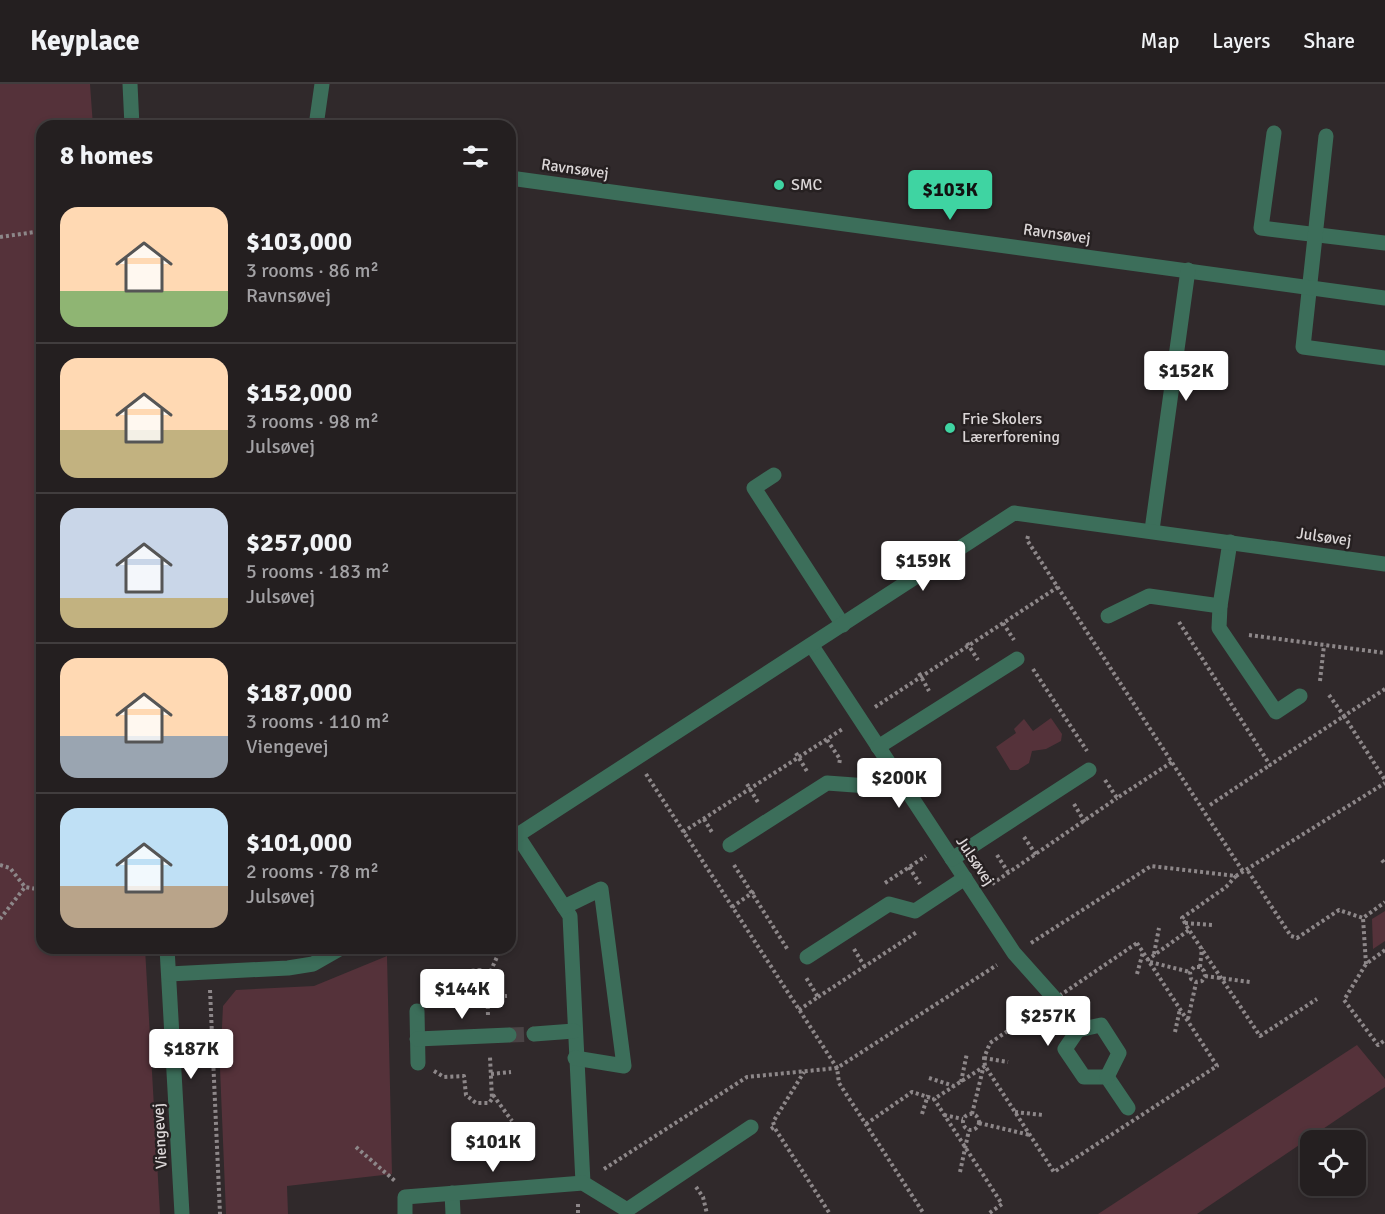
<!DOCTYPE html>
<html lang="en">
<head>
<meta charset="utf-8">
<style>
  :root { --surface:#241f20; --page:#302c2d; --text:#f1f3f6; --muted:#a3a2a5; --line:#413d3e; --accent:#3fd4a2 }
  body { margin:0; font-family:Signika,sans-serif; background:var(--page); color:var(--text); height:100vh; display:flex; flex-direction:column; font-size:22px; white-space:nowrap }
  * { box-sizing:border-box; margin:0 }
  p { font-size:20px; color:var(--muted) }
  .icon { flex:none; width:33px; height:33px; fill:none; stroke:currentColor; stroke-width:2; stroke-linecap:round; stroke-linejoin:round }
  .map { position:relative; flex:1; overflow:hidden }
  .panel { position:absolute; left:36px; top:36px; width:480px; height:834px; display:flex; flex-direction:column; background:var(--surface); border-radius:18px; box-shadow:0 3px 9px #0003,0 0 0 2px var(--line) }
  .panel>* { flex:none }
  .tools { position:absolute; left:1300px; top:1046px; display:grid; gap:12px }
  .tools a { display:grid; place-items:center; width:66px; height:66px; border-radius:12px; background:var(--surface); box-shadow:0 3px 9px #0003,0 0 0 2px var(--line); font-size:30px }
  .price { position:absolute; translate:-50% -51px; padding:0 14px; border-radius:6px; background:#fff; color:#222; font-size:20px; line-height:39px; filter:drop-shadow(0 2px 3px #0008) }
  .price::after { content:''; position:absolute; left:50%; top:36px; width:18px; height:14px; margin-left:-9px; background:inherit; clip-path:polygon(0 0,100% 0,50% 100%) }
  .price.on { background:var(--accent); color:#111 }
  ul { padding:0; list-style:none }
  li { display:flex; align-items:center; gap:18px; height:150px; padding:0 24px }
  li+li { border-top:2px solid var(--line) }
  li span { display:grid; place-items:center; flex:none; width:168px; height:120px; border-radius:18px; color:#555 }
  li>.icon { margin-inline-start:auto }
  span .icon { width:72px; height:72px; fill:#fffc; stroke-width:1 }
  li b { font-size:26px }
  h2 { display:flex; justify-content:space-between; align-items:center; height:72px; padding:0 24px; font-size:26px }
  header { display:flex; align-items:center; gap:36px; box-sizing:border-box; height:84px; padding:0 30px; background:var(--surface); border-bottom:2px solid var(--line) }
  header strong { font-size:28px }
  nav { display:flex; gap:33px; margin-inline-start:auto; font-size:21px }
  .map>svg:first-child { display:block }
  .green { fill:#55323a }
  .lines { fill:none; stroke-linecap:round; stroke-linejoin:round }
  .minor-tunnel { stroke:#4a4345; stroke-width:15; stroke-dasharray:15 8; stroke-linecap:butt }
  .path { stroke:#8d8789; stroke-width:4; stroke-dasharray:3 3; stroke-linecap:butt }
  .minor { stroke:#3c6e5a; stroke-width:15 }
  .poi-dot { fill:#3fd4a2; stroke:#262021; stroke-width:2 }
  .labels { text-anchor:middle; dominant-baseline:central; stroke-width:5; stroke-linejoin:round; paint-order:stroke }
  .street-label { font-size:16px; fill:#dbd6d7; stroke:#262021 }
  .poi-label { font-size:16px; fill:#dbd6d7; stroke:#262021; text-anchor:start }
</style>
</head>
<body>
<header>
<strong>Keyplace</strong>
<nav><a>Map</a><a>Layers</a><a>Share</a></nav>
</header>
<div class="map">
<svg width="1385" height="1130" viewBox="0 0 1385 1130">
  <rect width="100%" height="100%" fill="#30292b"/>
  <!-- green -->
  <g class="green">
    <path d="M0 0H90L93 42H42V864H145L160 1130H0Z"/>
    <path d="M1051 634 1062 650 1061 657 1046 665 1032 667 1029 679 1018 686H1010L996 663 1016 649 1014 645 1024 635 1033 647Z"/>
    <path d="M1385 827V857L1373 865 1372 835Z"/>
    <path d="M387 872 392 1090 287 1102 288 1130H226L220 984 223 922 236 906 314 902Z"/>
    <path d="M1357 961 1385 995V1003L1197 1130H1098Z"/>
  </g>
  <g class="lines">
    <!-- minor-tunnel -->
    <path class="minor-tunnel" d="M509 951 534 950"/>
    <!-- path -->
    <g class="path">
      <path d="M0 153 42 147"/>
      <path d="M1028 452 1027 456 1244 789"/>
      <path d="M1179 538 1270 681 1344 632 1385 696"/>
      <path d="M1003 539 1014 556"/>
      <path d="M1249 551 1385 569"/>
      <path d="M967 559 978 576"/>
      <path d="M1033 585 1087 667"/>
      <path d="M919 589 929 607"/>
      <path d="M1320 597 1324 561"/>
      <path d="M1329 611 1344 632 1385 605"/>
      <path d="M875 623 1058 503"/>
      <path d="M827 656 840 675 839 681"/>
      <path d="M796 669 808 689"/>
      <path d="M646 690 837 984 839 999 924 1130"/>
      <path d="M1105 696 1117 714 1172 678"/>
      <path d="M747 700 759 720"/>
      <path d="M1074 720 1086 740"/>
      <path d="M1210 721 1270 681"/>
      <path d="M704 735 713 750"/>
      <path d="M683 748 844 644"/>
      <path d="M1024 753 1037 772"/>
      <path d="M997 771 1008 788"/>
      <path d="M1382 776 1385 780"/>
      <path d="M0 781 10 784 25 803 42 806"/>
      <path d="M734 781 788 866"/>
      <path d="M909 783 920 800"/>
      <path d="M1248 787 1291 852 1297 854 1339 826 1363 834"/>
      <path d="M1236 792 1226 803 1182 834 1189 846 1260 952 1317 915"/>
      <path d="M885 799 926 772"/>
      <path d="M992 800 1117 714"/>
      <path d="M732 823 755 807"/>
      <path d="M0 835 25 803"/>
      <path d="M1185 839 1213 841"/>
      <path d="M1031 859 1151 782 1236 792 1385 699"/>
      <path d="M1137 859 1217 982 1054 1088 985 982 984 974 990 959Z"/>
      <path d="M854 865 866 885"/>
      <path d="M1385 866 1366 880 1344 916 1378 961 1385 956"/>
      <path d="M1154 870 1159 844"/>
      <path d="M1147 876 1189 846"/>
      <path d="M1150 878 1190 888"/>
      <path d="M1366 880 1363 834 1385 818"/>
      <path d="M1200 883H1194L1190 888 1191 895 1196 898 1202 897 1205 892 1204 887 1200 883 1202 864"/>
      <path d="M1137 890 1143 868"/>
      <path d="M1205 892 1250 898"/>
      <path d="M488 893 501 864"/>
      <path d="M210 906 220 1130"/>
      <path d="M487 913 507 912"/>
      <path d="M818 913 917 848"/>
      <path d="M437 919 441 916 461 915 460 895 468 887 480 886 487 891 488 932"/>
      <path d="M799 926 818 913 805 892"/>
      <path d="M1188 935 1196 899"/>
      <path d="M1175 948 1180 925"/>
      <path d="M984 974 1008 978"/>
      <path d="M985 982 934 1015 1002 1120 988 1130"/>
      <path d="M434 987 444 993 464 992 466 1011 476 1019H489L492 1015 490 973"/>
      <path d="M491 990 511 988"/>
      <path d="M929 994 954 1002"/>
      <path d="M961 998 967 969"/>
      <path d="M493 1011 512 1037"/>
      <path d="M1015 1028 1043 1031"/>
      <circle cx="971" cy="1038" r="8"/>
      <path d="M922 1030 928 1011"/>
      <path d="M972 1030 983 985"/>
      <path d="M944 1031 963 1035"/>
      <path d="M979 1039 1030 1051"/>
      <path d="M866 1040 912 1008 934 1015"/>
      <path d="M774 1041 773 1038 804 988"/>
      <path d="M771 1045 774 1043 830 1130"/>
      <path d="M356 1063 395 1097"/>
      <path d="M604 1085 747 993 837 984 997 881"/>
      <path d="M960 1088 969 1046"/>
      <path d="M696 1103 703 1113 707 1130"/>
      <path d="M578 1120V1130"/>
    </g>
    <!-- minor -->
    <g class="minor">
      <path d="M130 0 132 42"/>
      <path d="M316 42 322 0"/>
      <path d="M1274 49 1261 144 1385 159"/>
      <path d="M1326 52 1303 263 1385 274"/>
      <path d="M510 94 1385 214"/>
      <path d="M774 391 754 404 843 541"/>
      <path d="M1152 446 1188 186"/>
      <path d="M1220 522 1219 544 1276 628 1300 612"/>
      <path d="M1108 532 1149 512 1220 522 1230 458"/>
      <path d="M812 562 1014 869 1056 916 1078 946 1065 965 1084 993H1107L1128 1024"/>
      <path d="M878 663 1017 575"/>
      <path d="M517 751 570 832 583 1099"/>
      <path d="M510 756 1014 429 1385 480"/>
      <path d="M730 761 827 699 868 702 893 685"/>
      <path d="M952 775 1089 686"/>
      <path d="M564 823 601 805 624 982 575 974"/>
      <path d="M167 864 182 1130"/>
      <path d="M807 873 889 820 915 827 965 794"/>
      <path d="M169 890 288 884 313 880 341 864"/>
      <path d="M417 927 418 979"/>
      <path d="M1078 946 1101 941 1119 969 1107 993"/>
      <path d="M534 950 574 947"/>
      <path d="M417 955 509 951"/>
      <path d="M452 1109 453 1130"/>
      <path d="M405 1130V1113L583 1099 627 1126 751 1043"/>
    </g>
  </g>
  <!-- markers -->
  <g class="poi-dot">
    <circle cx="779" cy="101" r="6"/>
    <circle cx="950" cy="344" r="6"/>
  </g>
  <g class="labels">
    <!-- street labels -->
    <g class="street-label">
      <text transform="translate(575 85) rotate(8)">Ravnsøvej</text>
      <text transform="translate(1057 150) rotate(8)">Ravnsøvej</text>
      <text transform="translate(1324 453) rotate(8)">Julsøvej</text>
      <text transform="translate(975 777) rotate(56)">Julsøvej</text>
      <text transform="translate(160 1052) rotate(-93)">Viengevej</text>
    </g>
    <!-- poi labels -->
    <g class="poi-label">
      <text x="791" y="101">SMC</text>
      <text x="962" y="335">Frie Skolers<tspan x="962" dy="18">Lærerforening</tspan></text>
    </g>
  </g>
</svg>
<div class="tools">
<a><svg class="icon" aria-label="locate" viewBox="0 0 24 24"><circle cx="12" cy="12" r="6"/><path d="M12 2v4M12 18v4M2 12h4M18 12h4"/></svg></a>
</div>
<b class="price on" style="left:950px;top:137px">$103K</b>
<b class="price" style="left:1186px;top:318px">$152K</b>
<b class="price" style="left:923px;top:508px">$159K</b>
<b class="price" style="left:899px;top:725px">$200K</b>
<b class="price" style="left:462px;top:936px">$144K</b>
<b class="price" style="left:1048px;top:963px">$257K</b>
<b class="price" style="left:191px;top:996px">$187K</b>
<b class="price" style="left:493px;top:1089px">$101K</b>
<section class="panel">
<h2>8 homes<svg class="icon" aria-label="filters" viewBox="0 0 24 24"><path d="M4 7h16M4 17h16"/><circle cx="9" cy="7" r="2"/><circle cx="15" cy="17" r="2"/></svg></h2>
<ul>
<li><span style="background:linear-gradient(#ffd9b3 70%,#8fb573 0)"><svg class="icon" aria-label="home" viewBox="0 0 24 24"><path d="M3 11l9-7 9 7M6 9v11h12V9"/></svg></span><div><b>$103,000</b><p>3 rooms · 86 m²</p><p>Ravnsøvej</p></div></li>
<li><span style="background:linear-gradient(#ffd9b3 60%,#c2b280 0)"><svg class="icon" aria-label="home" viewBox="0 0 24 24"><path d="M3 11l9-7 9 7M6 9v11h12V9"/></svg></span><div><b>$152,000</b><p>3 rooms · 98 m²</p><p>Julsøvej</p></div></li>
<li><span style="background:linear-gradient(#c9d6e8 75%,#c2b280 0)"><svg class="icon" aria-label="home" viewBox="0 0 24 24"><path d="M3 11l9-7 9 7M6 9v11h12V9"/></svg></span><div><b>$257,000</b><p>5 rooms · 183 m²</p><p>Julsøvej</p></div></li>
<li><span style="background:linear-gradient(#ffd9b3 65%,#9aa5b1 0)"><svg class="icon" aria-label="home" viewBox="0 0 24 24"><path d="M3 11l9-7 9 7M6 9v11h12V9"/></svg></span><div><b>$187,000</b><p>3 rooms · 110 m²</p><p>Viengevej</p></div></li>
<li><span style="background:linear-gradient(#bfe0f5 65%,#b9a48a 0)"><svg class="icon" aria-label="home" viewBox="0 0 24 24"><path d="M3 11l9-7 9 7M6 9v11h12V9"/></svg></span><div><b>$101,000</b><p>2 rooms · 78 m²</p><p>Julsøvej</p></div></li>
</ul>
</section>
</div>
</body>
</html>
